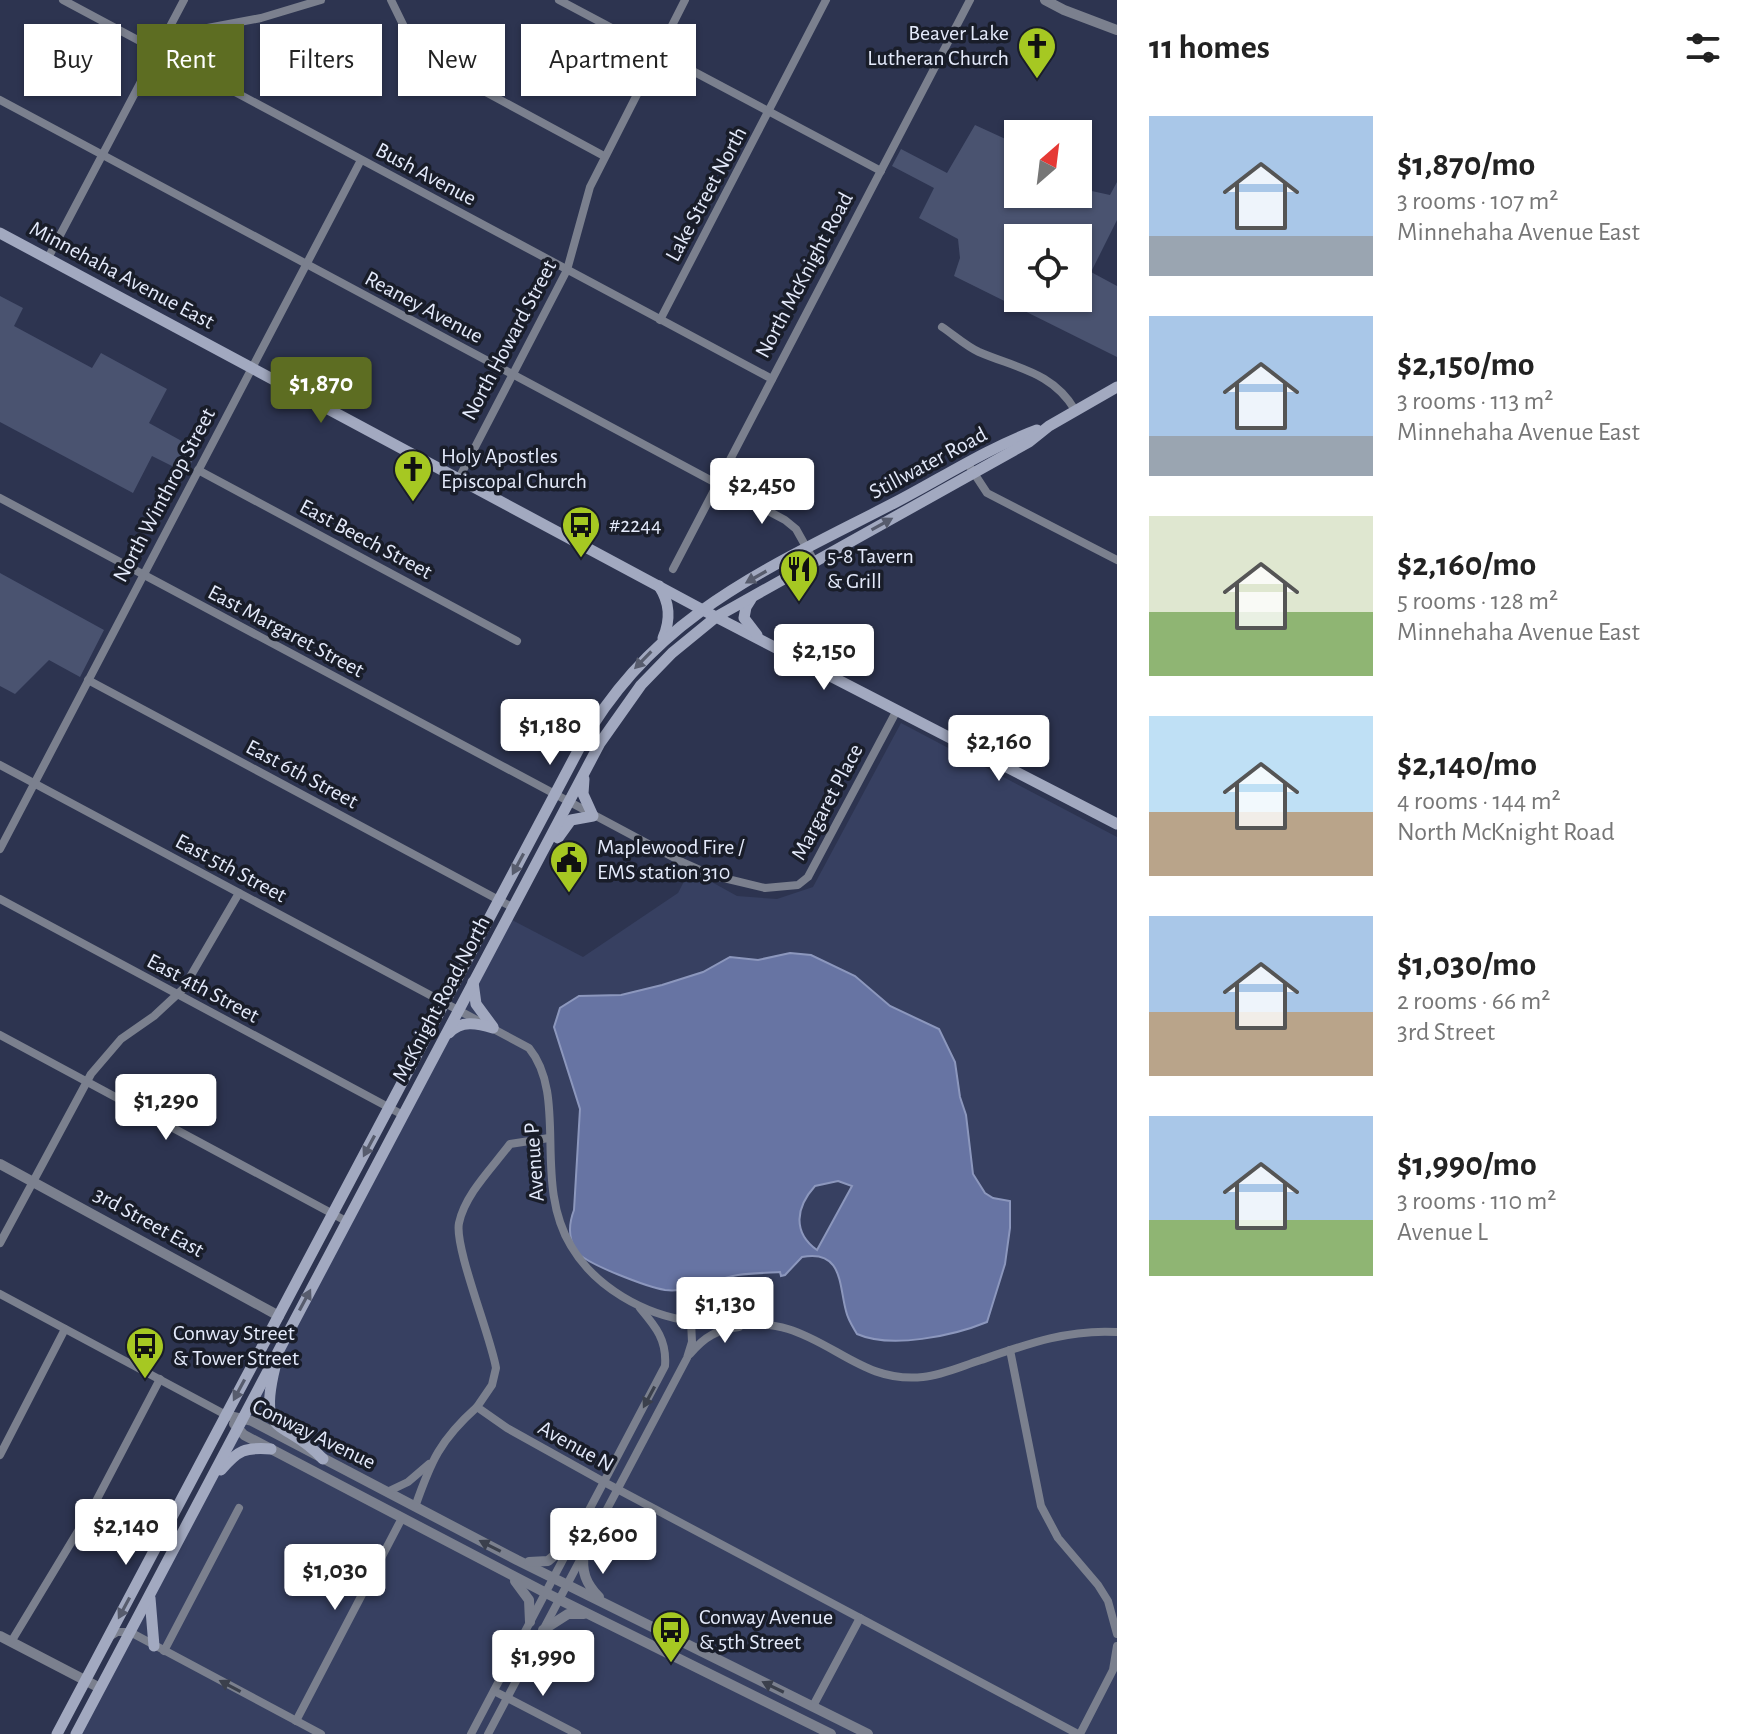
<!DOCTYPE html>
<html lang="en">
<head>
<meta charset="utf-8">
<style>
  :root { --surface:#fff; --page:#f2f2f2; --text:#222; --muted:#767676; --accent:#5d6d22 }
  body { margin:0; font-family:"Alegreya Sans",sans-serif; background:var(--page); color:var(--text); height:100vh; display:flex; flex-direction:column; font-size:30px; white-space:nowrap }
  * { box-sizing:border-box; margin:0 }
  p { font-size:26px; color:var(--muted) }
  .icon { flex:none; width:44px; height:44px; fill:none; stroke:currentColor; stroke-width:2; stroke-linecap:round; stroke-linejoin:round }
  .map { position:relative; flex:1; overflow:hidden }
  .side { display:flex; flex-direction:column; background:var(--surface); width:640px }
  .side>* { flex:none }
  .banner { position:absolute; left:24px; top:24px; width:760px; height:72px; display:flex; gap:16px }
  .needle { width:52px; rotate:28deg }
  .fabs { position:absolute; left:1004px; top:120px; display:grid; gap:16px }
  .fabs a { display:grid; place-items:center; width:88px; height:88px; border-radius:0px; background:var(--surface); box-shadow:0 2px 6px #0004; font-size:40px }
  .price { position:absolute; translate:-50% -68px; padding:0 18px; border-radius:8px; background:#fff; color:#222; font-size:26px; line-height:52px; filter:drop-shadow(0 2px 4px #0008) }
  .price::after { content:''; position:absolute; left:50%; top:48px; width:24px; height:18px; margin-left:-12px; background:inherit; clip-path:polygon(0 0,100% 0,50% 100%) }
  .price.selected { background:var(--accent); color:#fff }
  ul { padding:0; list-style:none }
  li { display:flex; align-items:center; gap:24px; height:200px; padding:0 32px }
  li span { display:grid; place-items:center; flex:none; width:224px; height:160px; border-radius:0px; color:#555 }
  li>.icon { margin-inline-start:auto }
  span .icon { width:96px; height:96px; fill:#fffc; stroke-width:1 }
  li b { font-size:34px }
  h2 { display:flex; justify-content:space-between; align-items:center; height:96px; padding:0 32px; font-size:34px }
  .tag { padding:0 28px; border-radius:0px; background:var(--surface); box-shadow:0 2px 6px #0004; font-size:28px; line-height:72px }
  .tag.selected { background:var(--accent); color:#fff }
  main { display:flex; flex:1; min-height:0 }
  .map>svg:first-child { display:block }
  .built { fill:#374061 }
  .green { fill:#4a5370; fill-rule:evenodd }
  .water { fill:#6774a3; stroke:#8c97bd; stroke-width:2; fill-rule:evenodd }
  .lines { fill:none; stroke-linecap:round; stroke-linejoin:round }
  .minor { stroke:#7b808e; stroke-width:8 }
  .tertiary { stroke:#7b808e; stroke-width:10 }
  .secondary { stroke:#a2a9c0; stroke-width:11 }
  .oneway { fill:#575c6d }
  .oneway2 { fill:#3b404c }
  .labels { text-anchor:middle; dominant-baseline:central; stroke-width:7; stroke-linejoin:round; paint-order:stroke }
  .poi-label { font-size:22px; fill:#e4eafb; stroke:#191d29; text-anchor:start }
  .street-label { font-size:22px; fill:#e4eafb; stroke:#191d29 }
</style>
</head>
<body>
<main>
<div class="map">
<svg width="1117" height="1734" viewBox="0 0 1117 1734">
  <rect width="100%" height="100%" fill="#2d3450"/>
  <!-- built -->
  <path class="built" d="M901 723 1117 837V1734H81L512 920 583 957 678 893 690 870 737 896 777 899 813 887Z"/>
  <!-- green -->
  <g class="green">
    <path d="M975 125 1012 142 1018 159V194H1078V188L1110 195 1117 182V220L1091 272 1117 286V357L954 276 960 258 958 239 919 218 934 188 892 166 901 149 947 173ZM1018 238H1078V298H1018Z"/>
    <path d="M0 296 23 308 14 326 92 368 101 353 167 389 149 423 198 450 186 473 152 456 133 493 0 422Z"/>
    <path d="M0 573 104 630 80 677 49 660 15 694 0 686Z"/>
  </g>
  <!-- water -->
  <path class="water" d="M790 953 811 955 855 976 890 1006 939 1029 955 1062 960 1097 966 1115 973 1174 985 1193 993 1198 1010 1201V1228L1005 1264 987 1322C953 1336 891 1349 857 1334 853 1327 848 1320 846 1311 839 1286 843 1249 802 1257L785 1275 781 1276 780 1272C766 1273 752 1273 738 1275 714 1279 690 1293 665 1290 648 1287 585 1264 576 1251 568 1238 569 1223 574 1210L580 1109 554 1027 560 1008 579 996 621 995 662 985 703 972 730 957 758 960ZM838 1181 852 1186 817 1250C792 1232 796 1207 815 1186Z"/>
  <g class="lines">
    <!-- minor -->
    <g class="minor">
      <path d="M63 0 772 379"/>
      <path d="M391 0 412 43 432 63 604 156"/>
      <path d="M559 0 881 171"/>
      <path d="M165 36 261 18 321 0"/>
      <path d="M0 100 785 520 796 529 814 561"/>
      <path d="M48 258 184 0"/>
      <path d="M660 320 826 0"/>
      <path d="M942 327C954 335 966 346 979 352 1016 368 1053 372 1075 410"/>
      <path d="M968 464 987 493 1117 560"/>
      <path d="M198 470 517 641"/>
      <path d="M459 478 567 270 590 187 685 0"/>
      <path d="M0 498 684 863 711 875 765 888 798 885 808 877 897 710"/>
      <path d="M673 569 970 0"/>
      <path d="M88 680 512 907"/>
      <path d="M0 765 529 1048C569 1097 532 1182 571 1246 595 1287 644 1315 691 1321 723 1325 757 1320 788 1329 837 1344 866 1383 923 1377 943 1375 962 1366 981 1360 1027 1344 1068 1329 1117 1332"/>
      <path d="M0 849 361 160"/>
      <path d="M0 899 403 1115"/>
      <path d="M0 1035 346 1221"/>
      <path d="M549 1138 510 1144C493 1167 465 1194 459 1223 454 1247 491 1337 496 1368L492 1385 477 1407 507 1428 604 1482 1078 1734"/>
      <path d="M0 1243 91 1074 121 1039 154 1016 183 989 239 893"/>
      <path d="M0 1294 226 1415"/>
      <path d="M1010 1350 1041 1506 1058 1538 1098 1585 1108 1601 1117 1634"/>
      <path d="M690 1354C705 1336 717 1330 739 1327"/>
      <path d="M0 1455 65 1329"/>
      <path d="M387 1492 408 1482 429 1464"/>
      <path d="M415 1507C431 1461 440 1440 477 1407"/>
      <path d="M109 1637 117 1632H130L321 1734"/>
      <path d="M11 1642 95 1503 160 1379"/>
      <path d="M164 1651 239 1508"/>
      <path d="M494 1691 577 1734"/>
      <path d="M813 1706 860 1618"/>
      <path d="M296 1721 402 1518"/>
      <path d="M471 1734 665 1366C667 1340 656 1327 640 1308"/>
      <path d="M488 1734 687 1358 692 1342 691 1321"/>
      <path d="M1080 1734 1113 1670 1117 1646"/>
    </g>
    <!-- tertiary -->
    <g class="tertiary">
      <path d="M1045 0 1064 10 1117 30"/>
      <path d="M0 1164 279 1316"/>
      <path d="M226 1415 252 1421 517 1560 868 1734"/>
      <path d="M234 1424 244 1435 546 1593 831 1734"/>
      <path d="M584 1553C581 1571 586 1584 599 1597"/>
      <path d="M529 1562 548 1561 574 1539"/>
      <path d="M515 1581 529 1600 530 1622"/>
      <path d="M543 1630 568 1614H584"/>
      <path d="M0 1636 100 1688"/>
    </g>
    <!-- secondary -->
    <g class="secondary">
      <path d="M0 233 716 617 1117 824"/>
      <path d="M659 586C670 603 671 619 663 638"/>
      <path d="M751 599 746 607 744 618 757 635"/>
      <path d="M558 838 571 820 593 816 583 794 584 779"/>
      <path d="M473 982 476 1004 493 1027"/>
      <path d="M449 1033C461 1020 477 1023 493 1028"/>
      <path d="M275 1367C257 1441 285 1417 323 1459"/>
      <path d="M221 1470C238 1450 245 1447 271 1449"/>
      <path d="M150 1598 154 1646"/>
      <path d="M57 1734 581 745C654 614 769 568 896 502 942 478 988 448 1037 430"/>
      <path d="M76 1734 600 743 641 685 672 653 716 617 1029 442 1049 426 1117 387"/>
    </g>
  </g>
  <!-- one-way arrows -->
  <defs><path id="oneway-solid" d="M-6-.8H1V-3.2L6.5 0L1 3.2V.8H-6Z" transform="scale(2)"/></defs>
  <g class="oneway">
    <use href="#oneway-solid" transform="translate(882 524) rotate(-29)"/>
    <use href="#oneway-solid" transform="translate(756 577) rotate(150)"/>
    <use href="#oneway-solid" transform="translate(643 660) rotate(134)"/>
    <use href="#oneway-solid" transform="translate(518 864) rotate(118)"/>
    <use href="#oneway-solid" transform="translate(369 1146) rotate(118)"/>
    <use href="#oneway-solid" transform="translate(305 1300) rotate(-62)"/>
    <use href="#oneway-solid" transform="translate(239 1390) rotate(118)"/>
    <use href="#oneway-solid" transform="translate(124 1608) rotate(118)"/>
  </g>
  <g class="oneway2">
    <use href="#oneway-solid" transform="translate(649 1397) rotate(118)"/>
    <use href="#oneway-solid" transform="translate(490 1546) rotate(-153)"/>
    <use href="#oneway-solid" transform="translate(230 1686) rotate(-152)"/>
    <use href="#oneway-solid" transform="translate(773 1687) rotate(-154)"/>
  </g>
  <!-- icons -->
  <defs>
    <g id="church-pin" transform="scale(2)"><path d="M0 17L-7.5 6A9.5 9.5 0 1 1 7.5 6Z" fill="#a6c822" stroke="#191d29"/><path d="M-1.2-6h2.4v3.5h3.3v2.4h-3.3V6h-2.4V-.1h-3.3v-2.4h3.3Z" fill="#111"/></g>
    <g id="bus-pin" transform="scale(2)"><path d="M0 17L-7.5 6A9.5 9.5 0 1 1 7.5 6Z" fill="#a6c822" stroke="#191d29"/><path d="M-5-6H5V4H4V6H2V4H-2V6H-4V4H-5ZM-3.5-4V0h7V-4ZM-3.5 1.2v1.5H-2V1.2ZM2 1.2v1.5H3.5V1.2Z" fill="#111"/></g>
    <g id="restaurant-pin" transform="scale(2)"><path d="M0 17L-7.5 6A9.5 9.5 0 1 1 7.5 6Z" fill="#a6c822" stroke="#191d29"/><path d="M-5-6h1v4h1v-4h1v4h1v-4h1v5L-1.5 .5V6h-2V.5L-5-1ZM5-6V6H3V1.5H1.5Q1.5-4 5-6Z" fill="#111"/></g>
    <g id="civic-pin" transform="scale(2)"><path d="M0 17L-7.5 6A9.5 9.5 0 1 1 7.5 6Z" fill="#a6c822" stroke="#191d29"/><path d="M-.6-6.5H3V-4.5H.6V-3L4-1V1h2V6H-6V1h2V-1L-.6-3ZM-1.2 2.5V6h2.4V2.5Z" fill="#111"/></g>
  </defs>
  <g fill-rule="evenodd">
    <use href="#church-pin" x="1037" y="46"/>
    <use href="#church-pin" x="413" y="469"/>
    <use href="#bus-pin" x="581" y="525"/>
    <use href="#restaurant-pin" x="799" y="569"/>
    <use href="#civic-pin" x="569" y="860"/>
    <use href="#bus-pin" x="145" y="1346"/>
    <use href="#bus-pin" x="671" y="1630"/>
  </g>
  <g class="labels">
    <!-- poi labels -->
    <g class="poi-label">
      <text x="1009" y="33" text-anchor="end">Beaver Lake<tspan x="1009" dy="25">Lutheran Church</tspan></text>
      <text x="441" y="456">Holy Apostles<tspan x="441" dy="25">Episcopal Church</tspan></text>
      <text x="609" y="525">#2244</text>
      <text x="827" y="556">5-8 Tavern<tspan x="827" dy="25">&amp; Grill</tspan></text>
      <text x="597" y="847">Maplewood Fire /<tspan x="597" dy="25">EMS station 310</tspan></text>
      <text x="173" y="1333">Conway Street<tspan x="173" dy="25">&amp; Tower Street</tspan></text>
      <text x="699" y="1617">Conway Avenue<tspan x="699" dy="25">&amp; 5th Street</tspan></text>
    </g>
    <!-- street labels -->
    <g class="street-label">
      <text transform="translate(426 174) rotate(28)">Bush Avenue</text>
      <text transform="translate(706 194) rotate(-62)">Lake Street North</text>
      <text transform="translate(122 275) rotate(28)">Minnehaha Avenue East</text>
      <text transform="translate(804 275) rotate(-62)">North McKnight Road</text>
      <text transform="translate(424 307) rotate(28)">Reaney Avenue</text>
      <text transform="translate(509 340) rotate(-62)">North Howard Street</text>
      <text transform="translate(928 463) rotate(-28)">Stillwater Road</text>
      <text transform="translate(164 495) rotate(-62)">North Winthrop Street</text>
      <text transform="translate(366 539) rotate(28)">East Beech Street</text>
      <text transform="translate(286 631) rotate(28)">East Margaret Street</text>
      <text transform="translate(302 774) rotate(28)">East 6th Street</text>
      <text transform="translate(827 802) rotate(-62)">Margaret Place</text>
      <text transform="translate(231 868) rotate(28)">East 5th Street</text>
      <text transform="translate(203 988) rotate(28)">East 4th Street</text>
      <text transform="translate(441 999) rotate(-62)">McKnight Road North</text>
      <text transform="translate(534 1162) rotate(-94)">Avenue P</text>
      <text transform="translate(149 1222) rotate(29)">3rd Street East</text>
      <text transform="translate(314 1434) rotate(26)">Conway Avenue</text>
      <text transform="translate(576 1446) rotate(29)">Avenue N</text>
    </g>
  </g>
</svg>
<div class="fabs">
<a><svg class="needle" viewBox="-14 -14 28 28"><path d="M0-13l5 13h-10z" fill="#e53935"/><path d="M0 13l5-13h-10z" fill="#767676"/></svg></a>
<a><svg class="icon" aria-label="locate" viewBox="0 0 24 24"><circle cx="12" cy="12" r="6"/><path d="M12 2v4M12 18v4M2 12h4M18 12h4"/></svg></a>
</div>
<b class="price selected" style="left:321px;top:425px">$1,870</b>
<b class="price" style="left:762px;top:526px">$2,450</b>
<b class="price" style="left:824px;top:692px">$2,150</b>
<b class="price" style="left:550px;top:767px">$1,180</b>
<b class="price" style="left:999px;top:783px">$2,160</b>
<b class="price" style="left:166px;top:1142px">$1,290</b>
<b class="price" style="left:725px;top:1345px">$1,130</b>
<b class="price" style="left:126px;top:1567px">$2,140</b>
<b class="price" style="left:603px;top:1576px">$2,600</b>
<b class="price" style="left:335px;top:1612px">$1,030</b>
<b class="price" style="left:543px;top:1698px">$1,990</b>
<div class="banner">
<a class="tag">Buy</a>
<a class="tag selected">Rent</a>
<a class="tag">Filters</a>
<a class="tag">New</a>
<a class="tag">Apartment</a>
</div>
</div>
<section class="side">
<h2>11 homes<svg class="icon" aria-label="filters" viewBox="0 0 24 24"><path d="M4 7h16M4 17h16"/><circle cx="9" cy="7" r="2"/><circle cx="15" cy="17" r="2"/></svg></h2>
<ul>
<li><span style="background:linear-gradient(#a9c7e8 75%,#9aa5b1 0)"><svg class="icon" aria-label="home" viewBox="0 0 24 24"><path d="M3 11l9-7 9 7M6 9v11h12V9"/></svg></span><div><b>$1,870/mo</b><p>3 rooms · 107 m²</p><p>Minnehaha Avenue East</p></div></li>
<li><span style="background:linear-gradient(#a9c7e8 75%,#9aa5b1 0)"><svg class="icon" aria-label="home" viewBox="0 0 24 24"><path d="M3 11l9-7 9 7M6 9v11h12V9"/></svg></span><div><b>$2,150/mo</b><p>3 rooms · 113 m²</p><p>Minnehaha Avenue East</p></div></li>
<li><span style="background:linear-gradient(#dfe7d0 60%,#8fb573 0)"><svg class="icon" aria-label="home" viewBox="0 0 24 24"><path d="M3 11l9-7 9 7M6 9v11h12V9"/></svg></span><div><b>$2,160/mo</b><p>5 rooms · 128 m²</p><p>Minnehaha Avenue East</p></div></li>
<li><span style="background:linear-gradient(#bfe0f5 60%,#b9a48a 0)"><svg class="icon" aria-label="home" viewBox="0 0 24 24"><path d="M3 11l9-7 9 7M6 9v11h12V9"/></svg></span><div><b>$2,140/mo</b><p>4 rooms · 144 m²</p><p>North McKnight Road</p></div></li>
<li><span style="background:linear-gradient(#a9c7e8 60%,#b9a48a 0)"><svg class="icon" aria-label="home" viewBox="0 0 24 24"><path d="M3 11l9-7 9 7M6 9v11h12V9"/></svg></span><div><b>$1,030/mo</b><p>2 rooms · 66 m²</p><p>3rd Street</p></div></li>
<li><span style="background:linear-gradient(#a9c7e8 65%,#8fb573 0)"><svg class="icon" aria-label="home" viewBox="0 0 24 24"><path d="M3 11l9-7 9 7M6 9v11h12V9"/></svg></span><div><b>$1,990/mo</b><p>3 rooms · 110 m²</p><p>Avenue L</p></div></li>
</ul>
</section>
</main>
</body>
</html>
